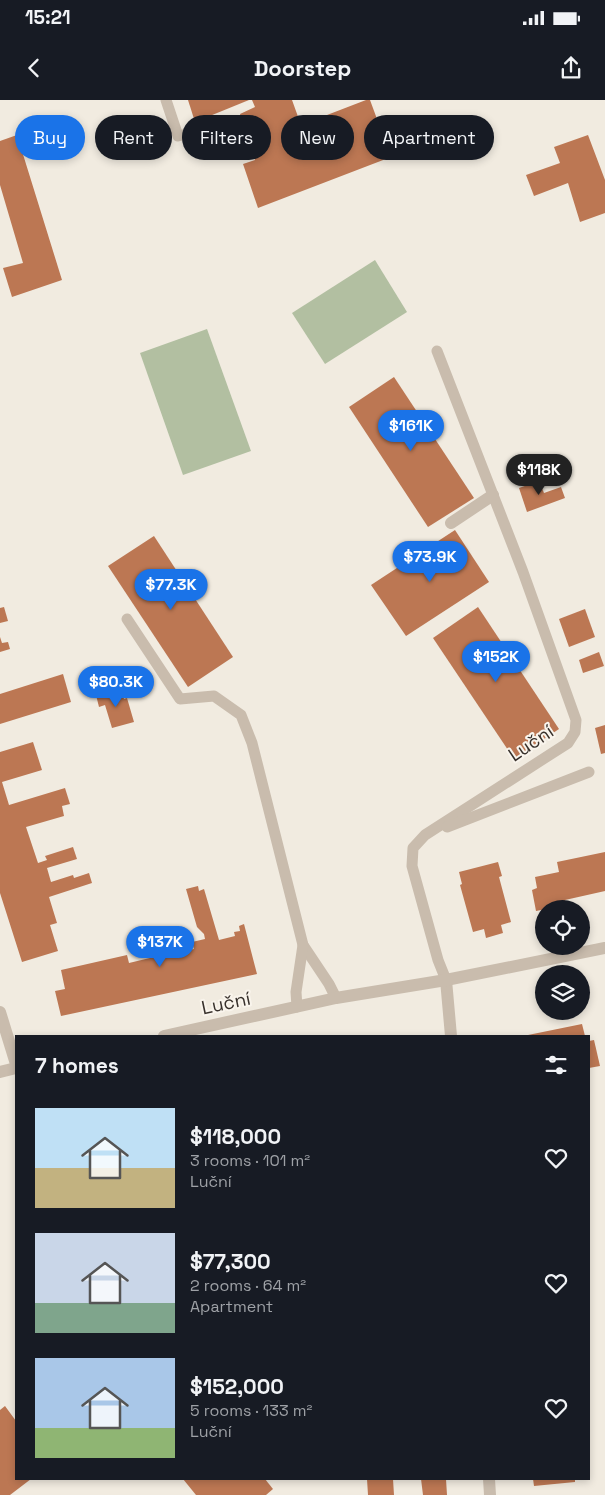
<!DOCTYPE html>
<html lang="en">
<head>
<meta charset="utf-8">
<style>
  :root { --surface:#171b24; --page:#20242c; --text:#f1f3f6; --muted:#9ea1a6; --accent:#1a73e8 }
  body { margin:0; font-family:"Space Grotesk",sans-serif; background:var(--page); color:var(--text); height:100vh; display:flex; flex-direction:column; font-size:19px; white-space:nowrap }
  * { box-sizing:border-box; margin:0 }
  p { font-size:16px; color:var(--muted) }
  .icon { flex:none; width:28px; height:28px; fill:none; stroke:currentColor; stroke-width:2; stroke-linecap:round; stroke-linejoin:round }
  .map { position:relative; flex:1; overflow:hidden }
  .sheet { position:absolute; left:15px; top:935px; width:575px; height:445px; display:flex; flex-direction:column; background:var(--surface); border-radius:0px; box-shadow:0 2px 8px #0003 }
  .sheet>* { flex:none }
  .guide { position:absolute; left:15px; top:15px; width:575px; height:45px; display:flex; gap:10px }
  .buttons { position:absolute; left:535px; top:800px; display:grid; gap:10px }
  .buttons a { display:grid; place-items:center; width:55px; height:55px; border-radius:50%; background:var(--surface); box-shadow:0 2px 8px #0003; font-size:25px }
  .price { position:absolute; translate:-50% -42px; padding:0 11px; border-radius:18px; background:var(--accent); color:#fff; font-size:16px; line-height:32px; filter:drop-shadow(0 1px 2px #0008) }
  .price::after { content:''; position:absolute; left:50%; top:30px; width:15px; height:11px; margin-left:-8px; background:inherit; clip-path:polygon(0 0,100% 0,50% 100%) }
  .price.on { background:#222; color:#fff }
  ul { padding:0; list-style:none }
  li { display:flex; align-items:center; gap:15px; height:125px; padding:0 20px }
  li span { display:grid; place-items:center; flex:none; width:140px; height:100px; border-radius:0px; color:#555 }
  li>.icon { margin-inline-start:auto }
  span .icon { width:60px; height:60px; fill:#fffc; stroke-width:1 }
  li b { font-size:21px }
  h2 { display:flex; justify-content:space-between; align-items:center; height:60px; padding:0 20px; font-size:21px }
  .tag { padding:0 18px; border-radius:22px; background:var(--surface); box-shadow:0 2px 8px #0003; font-size:18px; line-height:45px }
  .tag.on { background:var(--accent); color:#fff }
  .status { display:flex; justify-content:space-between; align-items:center; height:35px; padding:0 25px; background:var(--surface); direction:ltr }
  .status svg { height:14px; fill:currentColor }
  header { display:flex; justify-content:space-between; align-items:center; height:65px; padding:0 20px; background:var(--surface); font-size:22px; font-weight:800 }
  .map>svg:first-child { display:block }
  .green { fill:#b2bfa1 }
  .building { fill:#bc7753 }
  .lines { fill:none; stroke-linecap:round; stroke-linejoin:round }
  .service { stroke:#c9bcad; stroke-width:11 }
  .minor { stroke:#c9bcad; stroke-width:12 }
  .labels { text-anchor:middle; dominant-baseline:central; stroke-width:4; stroke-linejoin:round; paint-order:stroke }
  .street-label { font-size:19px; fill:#37302b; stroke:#f9f4ec }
</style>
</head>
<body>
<div class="status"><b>15:21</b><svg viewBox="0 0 49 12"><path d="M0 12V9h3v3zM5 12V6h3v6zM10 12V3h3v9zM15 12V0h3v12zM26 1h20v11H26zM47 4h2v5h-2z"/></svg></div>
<header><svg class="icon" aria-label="back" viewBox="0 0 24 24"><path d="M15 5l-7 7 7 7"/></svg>Doorstep<svg class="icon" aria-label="share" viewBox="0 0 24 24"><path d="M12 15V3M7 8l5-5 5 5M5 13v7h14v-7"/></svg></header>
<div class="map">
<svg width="605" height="1395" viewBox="0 0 605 1395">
  <rect width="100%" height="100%" fill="#f1ebe0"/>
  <!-- green -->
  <g class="green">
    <path d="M375 160 407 212 325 264 292 213Z"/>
    <path d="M207 229 251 351 183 375 140 253Z"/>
  </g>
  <!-- building -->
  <g class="building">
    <path d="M188 0H249L195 22Z"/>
    <path d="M252 0H292L301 25 366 0H370L391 57 258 108 243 64 255 60 240 14 255 7Z"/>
    <path d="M17 35 62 180 12 197 3 168 23 163 0 85V41Z"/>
    <path d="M588 35 605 80V113L580 122 568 83 534 96 526 75 560 63 554 47Z"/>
    <path d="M438 40 442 51 424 57 420 47Z"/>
    <path d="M394 277 474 398 428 427 349 307Z"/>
    <path d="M539 381 544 393 561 387 565 398 527 412 519 388Z"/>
    <path d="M455 430 489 482 406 536 371 485Z"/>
    <path d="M154 436 233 557 188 587 108 466Z"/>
    <path d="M4 507 8 521 0 523V508Z"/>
    <path d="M478 507 559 629 514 659 433 538Z"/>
    <path d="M585 509 595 537 569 547 559 519Z"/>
    <path d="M0 537 2 543 8 542 10 549 0 552Z"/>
    <path d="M599 552 604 566 583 573 579 560Z"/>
    <path d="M63 574 71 602 0 624V594Z"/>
    <path d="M121 588 124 599 127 598 134 622 112 628 105 605 99 607 96 595Z"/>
    <path d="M605 625V653L601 654 595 628Z"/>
    <path d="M33 642 42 670 2 682 9 705 65 688 70 704 62 706 64 716 26 727 38 763 47 760 45 756 73 747 77 759 47 768 51 782 73 775 74 778 89 773 92 783 49 797 57 823 50 825 58 851 22 862 0 793V652Z"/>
    <path d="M605 752V791L565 800 567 809H544V817L541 810 536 811 532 790 537 788 535 777 559 772 557 762Z"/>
    <path d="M498 762 502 776 499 777 511 822 501 825 503 833 486 838 484 829 473 832 460 785 462 784 459 772Z"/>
    <path d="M198 786 199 791 204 789 219 840 235 836 234 832 240 831 239 826 244 824 257 874 61 916 55 891 65 889 61 870 127 855 129 863 154 857 153 852 164 850 163 846 171 845 173 853 194 849 192 842 205 839 204 834 197 827 186 789Z"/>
    <path d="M582 924 585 936H528V935Z"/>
    <path d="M594 940 600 966 589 968V941Z"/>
    <path d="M5 1306 16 1321V1379H31L10 1395H0V1310Z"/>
    <path d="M183 1379H265L273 1389 266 1395H196Z"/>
    <path d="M367 1379H393L394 1395H368Z"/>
    <path d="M421 1379H446L447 1395H423Z"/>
    <path d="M533 1379H575V1382L534 1386Z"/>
  </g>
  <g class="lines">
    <!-- service -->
    <g class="service">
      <path d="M166 0 178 36 227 25"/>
      <path d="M437 251 523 472 576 620 575 632 568 643 425 735 413 748 412 766 438 860 446 880"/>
      <path d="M127 519 180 599 214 596 241 615 252 643 303 845 329 884 336 898"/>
      <path d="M447 727 589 672"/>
      <path d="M297 907 296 892 303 845"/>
    </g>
    <!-- minor -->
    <g class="minor">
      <path d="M451 423 493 395"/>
      <path d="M446 880 451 936"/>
      <path d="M0 912 16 964"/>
      <path d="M164 936 336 898 446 880 605 848"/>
      <path d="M0 972 16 968"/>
      <path d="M489 1379 490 1395"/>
    </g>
  </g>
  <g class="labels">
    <!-- street labels -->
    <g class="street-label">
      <text transform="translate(531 643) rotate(-34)">Luční</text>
      <text transform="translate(226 903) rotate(-12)">Luční</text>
    </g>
  </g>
</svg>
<div class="buttons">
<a><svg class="icon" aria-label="locate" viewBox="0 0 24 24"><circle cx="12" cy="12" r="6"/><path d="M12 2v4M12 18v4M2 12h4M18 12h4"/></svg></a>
<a><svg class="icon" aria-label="layers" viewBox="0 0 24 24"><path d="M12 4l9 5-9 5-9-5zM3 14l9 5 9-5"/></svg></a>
</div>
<b class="price" style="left:411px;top:352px">$161K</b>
<b class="price on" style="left:539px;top:396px">$118K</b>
<b class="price" style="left:430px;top:483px">$73.9K</b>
<b class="price" style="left:171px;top:511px">$77.3K</b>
<b class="price" style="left:496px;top:583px">$152K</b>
<b class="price" style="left:116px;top:608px">$80.3K</b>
<b class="price" style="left:160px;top:868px">$137K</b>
<div class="guide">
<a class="tag on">Buy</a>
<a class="tag">Rent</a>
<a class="tag">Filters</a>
<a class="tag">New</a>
<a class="tag">Apartment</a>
</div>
<section class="sheet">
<h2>7 homes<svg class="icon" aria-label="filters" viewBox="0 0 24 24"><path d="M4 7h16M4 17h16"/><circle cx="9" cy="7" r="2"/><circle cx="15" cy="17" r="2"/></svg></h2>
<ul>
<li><span style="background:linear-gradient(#bfe0f5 60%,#c2b280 0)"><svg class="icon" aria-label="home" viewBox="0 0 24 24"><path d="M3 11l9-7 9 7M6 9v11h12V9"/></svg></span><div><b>$118,000</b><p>3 rooms · 101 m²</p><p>Luční</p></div><svg class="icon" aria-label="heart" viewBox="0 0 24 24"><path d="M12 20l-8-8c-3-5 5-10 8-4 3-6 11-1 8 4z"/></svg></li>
<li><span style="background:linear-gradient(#c9d6e8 70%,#7fa58c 0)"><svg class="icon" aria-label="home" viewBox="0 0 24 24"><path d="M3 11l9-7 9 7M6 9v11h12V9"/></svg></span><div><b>$77,300</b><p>2 rooms · 64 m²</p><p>Apartment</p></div><svg class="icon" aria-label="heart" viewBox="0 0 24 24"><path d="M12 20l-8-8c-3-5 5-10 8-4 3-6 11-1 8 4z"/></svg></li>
<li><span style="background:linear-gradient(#a9c7e8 70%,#8fb573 0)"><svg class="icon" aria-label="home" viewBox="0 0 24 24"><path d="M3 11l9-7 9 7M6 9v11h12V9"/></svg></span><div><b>$152,000</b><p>5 rooms · 133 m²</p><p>Luční</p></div><svg class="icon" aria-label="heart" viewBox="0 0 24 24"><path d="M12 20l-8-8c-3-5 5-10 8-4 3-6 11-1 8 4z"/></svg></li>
</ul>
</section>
</div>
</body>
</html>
